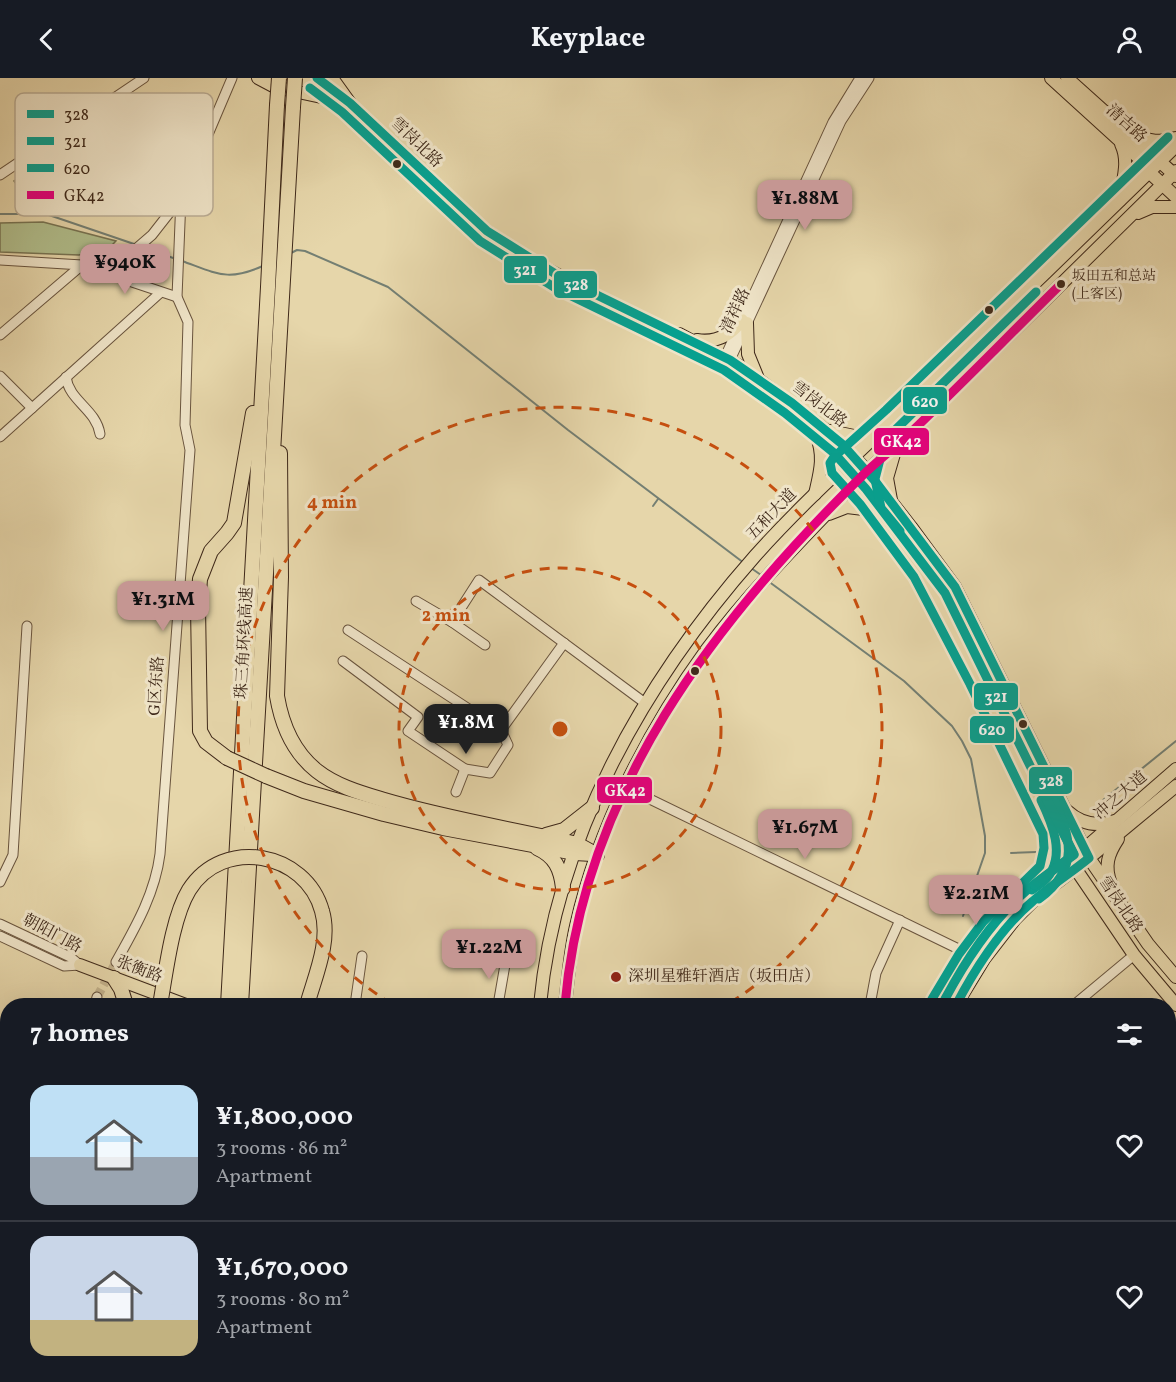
<!DOCTYPE html>
<html lang="en">
<head>
<meta charset="utf-8">
<style>
  :root { --surface:#171b24; --page:#242831; --text:#f1f3f6; --muted:#9ea1a6; --line:#363941; --accent:#c59692 }
  body { margin:0; font-family:Vollkorn,"Noto Serif SC",serif; background:var(--page); color:var(--text); height:100vh; display:flex; flex-direction:column; font-size:22px; white-space:nowrap }
  * { box-sizing:border-box; margin:0 }
  p { font-size:20px; color:var(--muted) }
  .icon { flex:none; width:33px; height:33px; fill:none; stroke:currentColor; stroke-width:2; stroke-linecap:round; stroke-linejoin:round }
  .map { position:relative; flex:1; overflow:hidden }
  .details { position:absolute; left:0px; top:920px; width:1176px; height:386px; display:flex; flex-direction:column; background:var(--surface); border-radius:24px 24px 0 0; box-shadow:0 6px 24px #0002 }
  .details>* { flex:none }
  .price { position:absolute; translate:-50% -51px; padding:0 14px; border-radius:12px; background:var(--accent); color:#111; font-size:20px; line-height:39px; filter:drop-shadow(0 2px 3px #0008) }
  .price::after { content:''; position:absolute; left:50%; top:36px; width:18px; height:14px; margin-left:-9px; background:inherit; clip-path:polygon(0 0,100% 0,50% 100%) }
  .price.active { background:#222; color:#fff }
  ul { padding:0; list-style:none }
  li { display:flex; align-items:center; gap:18px; height:150px; padding:0 30px }
  li+li { border-top:2px solid var(--line) }
  li span { display:grid; place-items:center; flex:none; width:168px; height:120px; border-radius:18px; color:#555 }
  li>.icon { margin-inline-start:auto }
  span .icon { width:72px; height:72px; fill:#fffc; stroke-width:1 }
  li b { font-size:26px }
  h2 { display:flex; justify-content:space-between; align-items:center; height:72px; padding:0 30px; font-size:26px }
  header { display:flex; justify-content:space-between; align-items:center; height:78px; padding:0 30px; background:var(--surface); font-size:27px; font-weight:700 }
  .map>svg:first-child { display:block }
  .green { fill:#b1be8c; stroke:#787453; stroke-width:1.5 }
  .water { fill:#97b8af; stroke:#747f73; stroke-width:1.5 }
  .lines { fill:none; stroke-linecap:round; stroke-linejoin:round }
  .stream { stroke:#747f73; stroke-width:2 }
  .minor-tunnel { stroke:#c5b38d; stroke-width:9; stroke-dasharray:9 4.5; stroke-linecap:butt }
  .minor-casing { stroke:#69543e; stroke-width:11 }
  .major-casing { stroke:#3f291a; stroke-width:14 }
  .highway-casing { stroke:#3f291a; stroke-width:16 }
  .minor { stroke:#efe4c8; stroke-width:9 }
  .major { stroke:#e6d6aa; stroke-width:12 }
  .highway { stroke:#e6d6aa; stroke-width:14 }
  .highway-bridge-casing { stroke:#3f291a; stroke-width:16; stroke-linecap:butt }
  .highway-bridge { stroke:#e6d6aa; stroke-width:14 }
  .bus-1-casing { stroke:#efe4c8; stroke-width:14 }
  .bus-2-casing { stroke:#efe4c8; stroke-width:14 }
  .bus-3-casing { stroke:#efe4c8; stroke-width:14 }
  .bus-4-casing { stroke:#efe4c8; stroke-width:14 }
  .bus-1 { stroke:#07a08f; stroke-width:9 }
  .bus-2 { stroke:#07a08f; stroke-width:9 }
  .bus-3 { stroke:#07a08f; stroke-width:9 }
  .bus-4 { stroke:#e5007d; stroke-width:9 }
  .ring { fill:none; stroke:#c64f0f; stroke-width:3; stroke-dasharray:10 8 }
  .bus-dot { fill:#3f291a; stroke:#efe4c8; stroke-width:2 }
  .poi-dot { fill:#8f2418; stroke:#efe4c8; stroke-width:2 }
  .labels { text-anchor:middle; dominant-baseline:central; stroke-width:6; stroke-linejoin:round; paint-order:stroke }
  .bus-label { font-size:14px; fill:#3f291a; stroke:#efe4c8; text-anchor:start }
  .street-label { font-size:16px; fill:#3f291a; stroke:#efe4c8 }
  .poi-label { font-size:16px; fill:#3f291a; stroke:#efe4c8; text-anchor:start }
  .key { fill:#efe4c8; stroke:#baac94; stroke-width:1.5 }
  .key-label { font-size:16px; fill:#3f291a }
  .centre { fill:#c64f0f; stroke:#efe4c8; stroke-width:3 }
  .ring-label { font-size:18px; text-anchor:middle; font-weight:bold; fill:#c64f0f; stroke:#efe4c8; stroke-width:6; stroke-linejoin:round; paint-order:stroke }
  .line-badge { stroke:#efe4c8; stroke-width:2 }
  .badge-label { font-size:16px; text-anchor:middle; font-weight:bold; fill:#fff }
</style>
</head>
<body>
<header><svg class="icon" aria-label="back" viewBox="0 0 24 24"><path d="M15 5l-7 7 7 7"/></svg>Keyplace<svg class="icon" aria-label="person" viewBox="0 0 24 24"><circle cx="12" cy="8" r="4"/><path d="M4 21q1-7 8-7t8 7"/></svg></header>
<div class="map">
<svg width="1176" height="1304" viewBox="0 0 1176 1304">
  <rect width="100%" height="100%" fill="#e6d6aa"/>
  <filter id="stains"><feTurbulence type="fractalNoise" baseFrequency=".00333" numOctaves="4"/><feColorMatrix values="0 0 0 0 .2 0 0 0 0 .09 0 0 0 0 .02 0 0 0 .5 -.17"/></filter>
  <radialGradient id="worn" r=".72"><stop offset=".6" stop-color="#630" stop-opacity="0"/><stop offset="1" stop-color="#630" stop-opacity=".3"/></radialGradient>
  <!-- green -->
  <g class="green">
    <path d="M45 84 56 100 26 120 14 103Z"/>
    <path d="M43 144 116 163 109 170 79 177 0 174V145Z"/>
  </g>
  <!-- water -->
  <path class="water" d="M384 1298H452L451 1304H380Z"/>
  <g class="lines">
    <!-- stream -->
    <g class="stream">
      <path d="M0 136H46L137 167"/>
      <path d="M142 169 176 181"/>
      <path d="M289 176 297 172 305 173 388 209 568 352 744 485"/>
      <path d="M182 183C218 196 228 204 265 187"/>
      <path d="M653 428 658 421"/>
      <path d="M751 490 761 497"/>
      <path d="M768 503 904 603 952 648 962 663 971 681 985 758V775L963 838"/>
      <path d="M1103 722 1176 663"/>
      <path d="M1011 775 1036 774"/>
      <path d="M1110 1298 1117 1304"/>
    </g>
    <!-- minor-tunnel -->
    <path class="minor-tunnel" d="M97 919 116 884"/>
    <!-- minor casing -->
    <g class="minor-casing">
      <g id="minor">
        <path d="M0 97 144 0"/>
        <path d="M0 182 82 187 108 185 130 176 152 157 181 120 232 0"/>
        <path d="M87 189 177 219"/>
        <path d="M0 257 82 187"/>
        <path d="M724 286 725 279 833 44 860 0"/>
        <path d="M725 287 730 282 841 43 869 0"/>
        <path d="M0 298 32 330"/>
        <path d="M66 299C69 323 96 331 100 356"/>
        <path d="M0 359 160 215"/>
        <path d="M416 523 452 544"/>
        <path d="M348 552 501 652 564 565"/>
        <path d="M485 567 452 544 479 502 645 625"/>
        <path d="M343 583 418 639 408 653 465 691"/>
        <path d="M625 709 973 878"/>
        <path d="M456 714 465 691 490 695 508 667 501 652"/>
        <path d="M0 804 13 777 27 548"/>
        <path d="M0 846 70 879 80 887"/>
        <path d="M0 858 64 888 80 887"/>
        <path d="M116 884C135 850 155 816 160 776L190 372 185 347 188 244 177 219 181 120"/>
        <path d="M95 927 97 919"/>
        <path d="M355 927 362 878"/>
        <path d="M498 927 506 881"/>
        <path d="M870 927 876 895 900 842"/>
        <path d="M1074 927 1134 877"/>
        <path d="M1169 1096 1175 1147 1174 1200"/>
        <path d="M0 1158 8 1148"/>
        <path d="M1128 1298 1135 1304"/>
        <path d="M120 1304V1298"/>
      </g>
    </g>
    <!-- major casing -->
    <g class="major-casing">
      <g id="major">
        <path d="M258 0 275 9 326 20"/>
        <path d="M301 0 345 30 460 142 506 177 558 208 723 288 778 325 837 375 842 388 869 418 924 493 981 601 1069 781 1134 877 1176 927"/>
        <path d="M332 0 350 25"/>
        <path d="M1051 0 1140 81 1149 94 1176 119"/>
        <path d="M1067 0 1176 98"/>
        <path d="M1134 57C1149 63 1161 65 1176 60"/>
        <path d="M1120 122C1122 102 1130 85 1121 66"/>
        <path d="M1138 135 1152 129H1176"/>
        <path d="M486 153 537 186 590 214"/>
        <path d="M747 245 748 276 757 298"/>
        <path d="M679 256 743 290 824 351 842 366 868 394 911 449 955 509 1089 780 1148 866 1176 899"/>
        <path d="M697 262C716 265 731 257 742 242"/>
        <path d="M830 353 859 359 877 354"/>
        <path d="M815 416C820 394 825 378 816 357"/>
        <path d="M891 422 887 400 896 369"/>
        <path d="M829 436 847 429 880 433"/>
        <path d="M1067 733C1081 746 1097 749 1115 743"/>
        <path d="M1049 796 1056 776V758"/>
        <path d="M1111 806C1104 788 1108 776 1118 761"/>
        <path d="M80 887 186 927"/>
        <path d="M540 927C556 758 644 604 755 478 804 423 859 375 911 324 1000 239 1088 154 1176 68"/>
        <path d="M565 927C568 901 570 874 576 848 598 750 648 652 707 571 751 512 805 458 856 405 875 384 898 367 918 347 1004 262 1090 178 1176 93"/>
        <path d="M943 927 973 878 986 860 1017 826 1084 771 1176 691"/>
        <path d="M956 927 984 881 1015 841 1034 822 1089 780 1176 708"/>
        <path d="M547 1298 554 1304"/>
        <path d="M517 1304 518 1298"/>
        <path d="M535 1304 536 1298"/>
        <path d="M887 1304 888 1298"/>
        <path d="M900 1304V1298"/>
      </g>
    </g>
    <!-- highway casing -->
    <g class="highway-casing">
      <g id="highway">
        <path d="M280 375 281 499 277 618C282 648 293 674 317 693 336 708 361 715 384 722 448 741 513 751 577 766L597 777"/>
        <path d="M227 680 206 664 200 653 198 529 200 501 211 473 227 455 234 445 253 335"/>
        <path d="M266 698 304 713 384 736 443 750 575 775 592 776"/>
        <path d="M546 757 564 752 592 730"/>
        <path d="M537 770C555 778 561 791 563 810"/>
        <path d="M114 900 121 911 126 927"/>
        <path d="M228 927 268 209 277 27"/>
        <path d="M241 927 293 29"/>
        <path d="M148 1298V1304"/>
        <path d="M205 1304 206 1298"/>
        <path d="M223 1304V1298"/>
        <path d="M235 1304V1298"/>
      </g>
    </g>
    <!-- minor -->
    <use href="#minor" class="minor"/>
    <!-- major -->
    <use href="#major" class="major"/>
    <!-- highway -->
    <use href="#highway" class="highway"/>
    <!-- highway-bridge casing -->
    <g class="highway-bridge-casing">
      <g id="highway-bridge">
        <path d="M277 27 279 0"/>
        <path d="M293 29 295 0"/>
        <path d="M227 680 266 698"/>
        <path d="M160 927C166 894 172 840 189 812 223 758 306 774 322 833 331 863 315 898 307 927"/>
      </g>
    </g>
    <!-- highway-bridge -->
    <use href="#highway-bridge" class="highway-bridge"/>
    <!-- bus-1 casing -->
    <g class="bus-1-casing">
      <g id="bus-1">
        <path d="M317 0 350 25 487 153 562 200 730 282 792 325 842 366 875 403 955 509 1089 780C1071 795 1051 807 1033 823 1000 851 976 889 956 927"/>
        <path d="M1032 812C1037 808 1043 805 1047 800 1066 777 1052 745 1041 722"/>
      </g>
    </g>
    <!-- bus-2 casing -->
    <g class="bus-2-casing">
      <g id="bus-2">
        <path d="M310 10 342 34 480 163 557 211 724 292 785 335 834 375 866 411 945 515 1074 777C1058 789 1041 800 1026 813 991 843 966 882 945 921"/>
        <path d="M1039 821C1081 790 1071 759 1052 717"/>
      </g>
    </g>
    <!-- bus-3 casing -->
    <g class="bus-3-casing">
      <g id="bus-3">
        <path d="M900 453 881 430 875 401 885 362 1036 214"/>
        <path d="M1034 807 1074 776 1047 722"/>
        <path d="M932 921 959 876 983 844 1040 788 1044 770 1043 756 970 606 914 499 860 426 832 395 830 385 834 379 886 332 1168 59"/>
      </g>
    </g>
    <!-- bus-4 casing -->
    <g class="bus-4-casing">
      <path id="bus-4" d="M565 927C583 714 714 543 862 398 876 384 892 372 906 359 959 309 1009 257 1061 206"/>
    </g>
    <!-- bus-1 -->
    <use href="#bus-1" class="bus-1"/>
    <!-- bus-2 -->
    <use href="#bus-2" class="bus-2"/>
    <!-- bus-3 -->
    <use href="#bus-3" class="bus-3"/>
    <!-- bus-4 -->
    <use href="#bus-4" class="bus-4"/>
  </g>
  <!-- distance rings -->
  <g class="ring">
    <circle cx="560" cy="651" r="161"/>
    <path d="M392 926A322 322 0 1 1 728 926"/>
  </g>
  <!-- markers -->
  <g class="bus-dot">
    <circle cx="397" cy="86" r="5"/>
    <circle cx="1061" cy="206" r="5"/>
    <circle cx="989" cy="232" r="5"/>
    <circle cx="695" cy="593" r="5"/>
    <circle cx="1023" cy="646" r="5"/>
  </g>
  <circle class="poi-dot" cx="616" cy="899" r="6"/>
  <g class="labels">
    <!-- bus labels -->
    <g class="bus-label">
      <text x="1072" y="198">坂田五和总站<tspan x="1072" dy="18">(上客区)</tspan></text>
    </g>
    <!-- street labels -->
    <g class="street-label">
      <text transform="translate(1126 46) rotate(42)">清吉路</text>
      <text transform="translate(416 65) rotate(44)">雪岗北路</text>
      <text transform="translate(736 233) rotate(-65)">清祥路</text>
      <text transform="translate(819 327) rotate(38)">雪岗北路</text>
      <text transform="translate(772 437) rotate(-46)">五和大道</text>
      <text transform="translate(245 565) rotate(-87)">珠三角环线高速</text>
      <text transform="translate(157 608) rotate(-86)">G区东路</text>
      <text transform="translate(1121 718) rotate(-41)">冲之大道</text>
      <text transform="translate(1120 827) rotate(56)">雪岗北路</text>
      <text transform="translate(52 856) rotate(28)">朝阳门路</text>
      <text transform="translate(139 892) rotate(21)">张衡路</text>
    </g>
    <!-- poi labels -->
    <g class="poi-label">
      <text x="628" y="899">深圳星雅轩酒店（坂田店）</text>
    </g>
  </g>
  <!-- legend -->
  <rect x="15" y="15" width="198" height="123" rx="9" class="key"/>
  <rect x="27" y="32" width="27" height="8" fill="#07a08f"/>
  <rect x="27" y="59" width="27" height="8" fill="#07a08f"/>
  <rect x="27" y="86" width="27" height="8" fill="#07a08f"/>
  <rect x="27" y="113" width="27" height="8" fill="#e5007d"/>
  <g class="key-label">
    <text x="64" y="42">328</text>
    <text x="64" y="69">321</text>
    <text x="64" y="96">620</text>
    <text x="64" y="123">GK42</text>
  </g>
  <circle cx="560" cy="651" r="9" class="centre"/>
  <g class="ring-label">
    <text x="332" y="430">4 min</text>
    <text x="446" y="543">2 min</text>
  </g>
  <g class="line-badge">
    <rect x="503" y="177" width="45" height="29" rx="6" fill="#07a08f"/>
    <rect x="553" y="192" width="45" height="29" rx="6" fill="#07a08f"/>
    <rect x="902" y="308" width="46" height="29" rx="6" fill="#07a08f"/>
    <rect x="873" y="349" width="57" height="29" rx="6" fill="#e5007d"/>
    <rect x="973" y="604" width="46" height="29" rx="6" fill="#07a08f"/>
    <rect x="969" y="637" width="46" height="29" rx="6" fill="#07a08f"/>
    <rect x="1028" y="688" width="45" height="29" rx="6" fill="#07a08f"/>
    <rect x="596" y="698" width="57" height="28" rx="6" fill="#e5007d"/>
  </g>
  <g class="badge-label">
    <text x="525" y="197">321</text>
    <text x="576" y="212">328</text>
    <text x="925" y="329">620</text>
    <text x="901" y="369">GK42</text>
    <text x="996" y="624">321</text>
    <text x="992" y="657">620</text>
    <text x="1051" y="708">328</text>
    <text x="625" y="718">GK42</text>
  </g>
  <rect width="100%" height="100%" filter="url(#stains)"/>
  <rect width="100%" height="100%" fill="url(#worn)"/>
</svg>
<b class="price" style="left:805px;top:153px">¥1.88M</b>
<b class="price" style="left:125px;top:217px">¥940K</b>
<b class="price" style="left:163px;top:554px">¥1.31M</b>
<b class="price active" style="left:466px;top:677px">¥1.8M</b>
<b class="price" style="left:805px;top:782px">¥1.67M</b>
<b class="price" style="left:976px;top:848px">¥2.21M</b>
<b class="price" style="left:489px;top:902px">¥1.22M</b>
<section class="details">
<h2>7 homes<svg class="icon" aria-label="filters" viewBox="0 0 24 24"><path d="M4 7h16M4 17h16"/><circle cx="9" cy="7" r="2"/><circle cx="15" cy="17" r="2"/></svg></h2>
<ul>
<li><span style="background:linear-gradient(#bfe0f5 60%,#9aa5b1 0)"><svg class="icon" aria-label="home" viewBox="0 0 24 24"><path d="M3 11l9-7 9 7M6 9v11h12V9"/></svg></span><div><b>¥1,800,000</b><p>3 rooms · 86 m²</p><p>Apartment</p></div><svg class="icon" aria-label="heart" viewBox="0 0 24 24"><path d="M12 20l-8-8c-3-5 5-10 8-4 3-6 11-1 8 4z"/></svg></li>
<li><span style="background:linear-gradient(#c9d6e8 70%,#c2b280 0)"><svg class="icon" aria-label="home" viewBox="0 0 24 24"><path d="M3 11l9-7 9 7M6 9v11h12V9"/></svg></span><div><b>¥1,670,000</b><p>3 rooms · 80 m²</p><p>Apartment</p></div><svg class="icon" aria-label="heart" viewBox="0 0 24 24"><path d="M12 20l-8-8c-3-5 5-10 8-4 3-6 11-1 8 4z"/></svg></li>
</ul>
</section>
</div>
</body>
</html>
